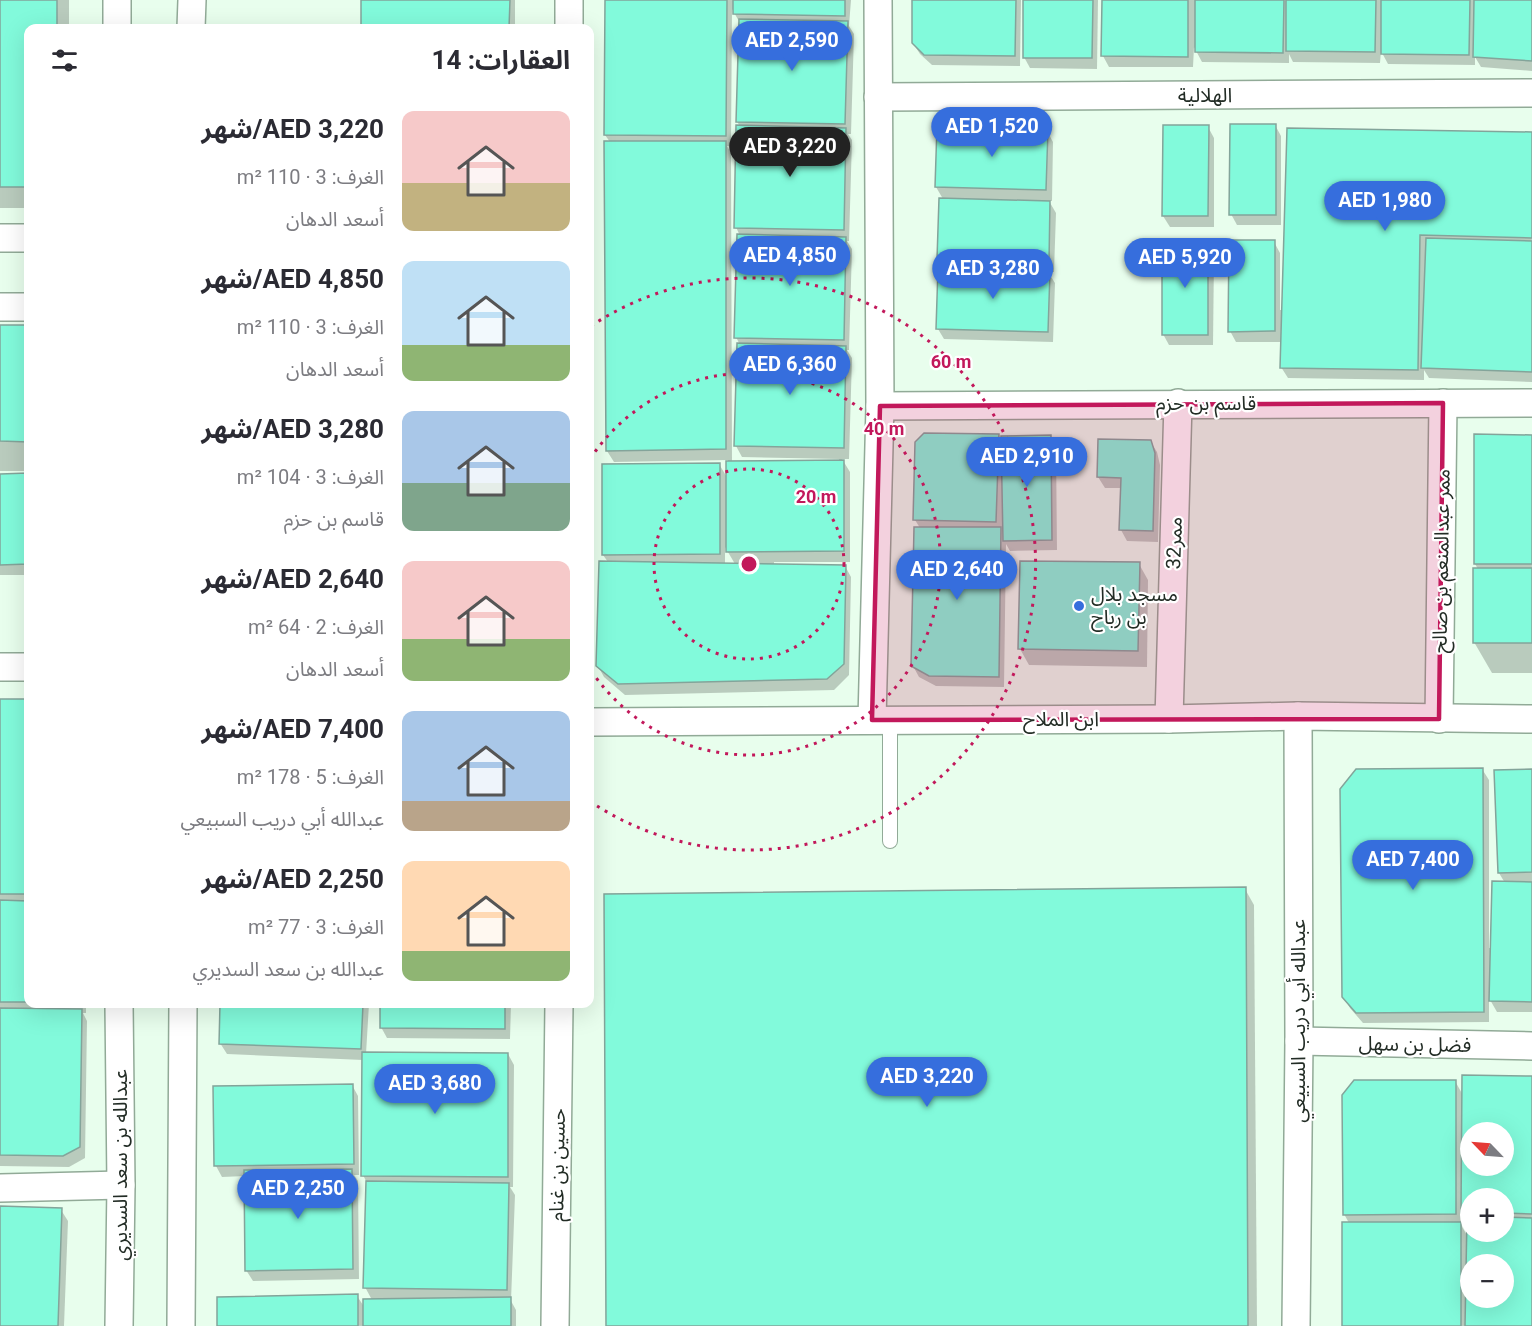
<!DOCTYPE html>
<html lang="ar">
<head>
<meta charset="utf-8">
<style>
  :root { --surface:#fff; --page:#f2f2f3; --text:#2b2b33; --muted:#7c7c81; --accent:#366edd }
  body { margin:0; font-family:Roboto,"Noto Sans Arabic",sans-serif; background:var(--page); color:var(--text); direction:rtl; height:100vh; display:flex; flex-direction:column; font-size:22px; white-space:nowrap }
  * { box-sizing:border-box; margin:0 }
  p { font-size:20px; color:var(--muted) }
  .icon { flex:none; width:33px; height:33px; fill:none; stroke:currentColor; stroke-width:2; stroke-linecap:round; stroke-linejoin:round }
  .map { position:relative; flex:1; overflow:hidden; direction:ltr }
  .panel { position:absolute; left:24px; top:24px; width:570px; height:984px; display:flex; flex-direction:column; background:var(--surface); border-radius:12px; box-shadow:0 6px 24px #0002; direction:rtl }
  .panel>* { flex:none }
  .needle { width:39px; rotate:295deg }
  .tools { position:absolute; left:1460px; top:1122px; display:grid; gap:12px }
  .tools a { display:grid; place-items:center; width:54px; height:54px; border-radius:50%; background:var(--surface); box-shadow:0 6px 24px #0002; font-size:30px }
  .price { position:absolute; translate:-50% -51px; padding:0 14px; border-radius:21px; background:var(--accent); color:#fff; font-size:20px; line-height:39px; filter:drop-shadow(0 2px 3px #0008) }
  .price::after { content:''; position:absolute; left:50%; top:36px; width:18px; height:14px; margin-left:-9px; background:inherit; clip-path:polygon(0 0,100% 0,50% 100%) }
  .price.selected { background:#222; color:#fff }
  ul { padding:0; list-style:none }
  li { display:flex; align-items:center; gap:18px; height:150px; padding:0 24px }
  li span { display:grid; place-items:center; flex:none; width:168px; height:120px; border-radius:12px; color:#555 }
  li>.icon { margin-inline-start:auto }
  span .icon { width:72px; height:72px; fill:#fffc; stroke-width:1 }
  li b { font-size:26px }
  h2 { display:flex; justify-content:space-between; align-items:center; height:72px; padding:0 24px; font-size:26px }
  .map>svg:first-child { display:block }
  .shadow { fill:#0003; fill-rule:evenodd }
  .building { fill:#82fadb; stroke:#83a49a; stroke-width:1.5; fill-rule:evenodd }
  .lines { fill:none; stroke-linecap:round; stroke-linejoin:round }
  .lane-casing { stroke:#91aa97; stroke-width:16 }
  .street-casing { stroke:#91aa97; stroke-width:30 }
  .lane { stroke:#fff; stroke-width:14 }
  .street { stroke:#fff; stroke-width:27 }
  .marked { fill:#c2185b; fill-opacity:0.2; stroke:#c2185b; stroke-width:4.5; stroke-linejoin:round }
  .ring { fill:none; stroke:#c2185b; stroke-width:3; stroke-dasharray:3 6 }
  .poi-dot { fill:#366edd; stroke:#fff; stroke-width:2 }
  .labels { text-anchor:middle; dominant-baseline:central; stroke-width:4.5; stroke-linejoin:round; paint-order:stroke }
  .street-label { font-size:20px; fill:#222c25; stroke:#fff }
  .poi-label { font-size:20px; fill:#222c25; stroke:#fff; text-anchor:start }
  .centre { fill:#c2185b; stroke:#fff; stroke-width:3 }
  .ring-label { font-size:18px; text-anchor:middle; font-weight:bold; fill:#c2185b; stroke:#fff; stroke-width:4.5; stroke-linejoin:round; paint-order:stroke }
</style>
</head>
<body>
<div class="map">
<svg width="1532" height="1326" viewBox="0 0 1532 1326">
  <rect width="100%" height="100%" fill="#e8feed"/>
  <!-- shadow -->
  <g class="shadow">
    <path d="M0 0H69V28H28V208H0Z"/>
    <rect x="363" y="0" width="152" height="28"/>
    <path d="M607 0H851L849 26 854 34 851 134H848L852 140 849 241H847L852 249 849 350H847L852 358 849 459H842L850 472V562H774V565L845 566 851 577 849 675 834 690 625 695 604 677 598 666 608 562 603 555 719 464 728 479V460L614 462 607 451 610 142 605 135ZM732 9 740 23 737 121 740 127 736 227 740 236 736 337 740 345 736 446 742 457 839 459V461L732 462 731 153 727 146H731ZM725 547 735 564H725Z"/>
    <path d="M914 0H1021L1020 66 932 65 920 54 913 43Z"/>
    <path d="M1025 0H1098L1097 69 1030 68 1024 57Z"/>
    <path d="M1104 0H1532V71L1481 67 1475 57V65L1388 64 1381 51 1380 63 1293 62 1289 54V63L1202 62 1194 47 1193 67H1109L1103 56Z"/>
    <path d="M1275 125 1281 136V225H1237L1231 214Z"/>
    <path d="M1164 127H1208L1214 138V227H1170L1163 216Z"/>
    <path d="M1047 131 1053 142 1052 201H1049L1056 213 1054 272H1048L1055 283 1053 342 944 339 938 329 945 270 939 258 943 199 936 187Z"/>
    <path d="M1532 133V382L1429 378 1424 370V380L1288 378 1281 367 1282 342H1236L1230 331 1274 242 1280 253V310H1283Z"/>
    <path d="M1207 245 1214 256 1213 345H1169L1163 334Z"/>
    <path d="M0 326 28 327V471H0Z"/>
    <path d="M998 435 1003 444 1050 437 1056 447 1057 550 1010 551 1006 544 1004 687 936 686 919 677 913 666 920 528 915 520Z"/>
    <path d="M1532 436V673H1492L1474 642 1478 569 1475 564Z"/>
    <path d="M1150 441 1157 452 1160 465 1158 542 1127 541 1121 530 1122 488H1105L1098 477Z"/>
    <path d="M28 475V575H0V476Z"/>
    <path d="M1021 562 1139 564 1148 580 1147 667 1029 665 1020 649Z"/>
    <path d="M28 700V1004H86V1013H83L87 1021 85 1158 69 1167 0 1166V701Z"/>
    <path d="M1482 769 1489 780V948H1492L1505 883 1499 873 1496 772 1532 771V1012H1497L1489 998V1022L1363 1023 1350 1008 1343 996Z"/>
    <path d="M1245 889 1254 905 1257 1326H608Z"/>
    <path d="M222 1004H369L366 1054H508L514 1065 513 1187H510L515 1195 511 1301 516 1310V1326H219L357 1296 365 1308 372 1300 365 1287 367 1183 363 1175V1060L227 1054 220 1043Z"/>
    <path d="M381 1004H511L510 1039 387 1038 381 1027Z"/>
    <path d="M1532 1077V1326H1344L1349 1223 1344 1214 1455 1081 1464 1097ZM1470 1132H1503V1166H1470ZM1470 1198H1503V1232H1470ZM1461 1211 1468 1223V1237L1461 1225ZM1470 1264H1503V1298H1470Z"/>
    <path d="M352 1085 358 1096 359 1175H354L358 1181 359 1279 253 1281 246 1270V1176L222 1177 216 1166Z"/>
    <path d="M0 1208 61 1210 68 1221 64 1326H0Z"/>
  </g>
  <!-- building -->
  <g class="building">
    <path d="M0 0H57V28H28V187H0Z"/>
    <path d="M361 0H510L509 28H361Z"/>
    <path d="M605 0H727L726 136 604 135Z"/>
    <path d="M733 0H845V16L733 14Z"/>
    <path d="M912 0H1016L1015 56 924 55 912 43Z"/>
    <path d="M1023 0H1093L1092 58H1023Z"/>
    <path d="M1102 0H1188V57L1101 56Z"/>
    <path d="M1195 0H1284L1283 53 1195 52Z"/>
    <path d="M1286 0H1376L1375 52 1286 51Z"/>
    <path d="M1381 0H1470L1469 55 1381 54Z"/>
    <path d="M1474 0H1532V61L1473 57Z"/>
    <path d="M739 19 848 21 845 124 736 122Z"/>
    <path d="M1230 124H1276V215H1229Z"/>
    <path d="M736 125 846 128 844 230 734 228Z"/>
    <path d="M1163 125H1209L1208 216H1162Z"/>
    <path d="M937 126 1048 129 1046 190 935 187Z"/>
    <path d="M1287 128 1532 132V238L1420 235 1418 370 1280 368Z"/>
    <path d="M604 141H726V449L606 451Z"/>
    <path d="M939 198 1050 201 1049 262 937 259Z"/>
    <path d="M737 234 846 237 844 340 734 338Z"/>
    <path d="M1426 238 1532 241V372L1421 368Z"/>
    <path d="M1229 240H1275V331L1228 332Z"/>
    <path d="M1208 243V335H1162V244Z"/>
    <path d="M938 268 1050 271 1048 332 936 329Z"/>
    <path d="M0 325H28V442L0 441Z"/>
    <path d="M737 343 846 346 844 448 734 446Z"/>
    <path d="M924 433 999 434 996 522 913 520 915 442Z"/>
    <path d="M1474 434 1532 435V564H1474Z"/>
    <path d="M1051 435 1052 540 1003 541 1001 436Z"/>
    <path d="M1098 439 1151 440 1155 453 1153 531 1119 530 1121 478 1097 477Z"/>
    <path d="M844 460V551L726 552V461Z"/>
    <path d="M720 463V554L602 555V464Z"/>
    <path d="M28 473V564L0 565V474Z"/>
    <path d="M914 527H1001L999 677 929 676 911 666Z"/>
    <path d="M599 561 846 565 844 664 827 679 618 684 596 666Z"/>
    <path d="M1020 561 1140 562 1138 651 1018 649Z"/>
    <rect x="1473" y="568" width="59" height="75"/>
    <rect x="0" y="699" width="28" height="195"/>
    <path d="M1483 768 1484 1012 1356 1013 1342 997 1340 789 1356 769Z"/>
    <path d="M1532 769V872L1498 873 1494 770Z"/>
    <path d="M1492 881 1532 882V1002L1489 1001Z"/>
    <path d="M1246 887 1248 1326H606L604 894Z"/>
    <path d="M0 900 28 901V1002H0Z"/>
    <path d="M220 1004H363L361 1049 219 1044Z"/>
    <path d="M380 1004H505V1029L380 1028Z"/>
    <path d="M0 1008 82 1009 80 1147 63 1156 0 1155Z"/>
    <path d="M362 1052 508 1053V1177L361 1176Z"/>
    <path d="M1462 1075 1532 1076V1214L1503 1213V1198H1470V1213H1461ZM1470 1132H1503V1166H1470Z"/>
    <path d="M1354 1080H1456V1214L1343 1215 1342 1095Z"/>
    <path d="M353 1084 354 1164 214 1166 213 1086Z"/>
    <path d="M352 1169 353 1269 245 1271 244 1170Z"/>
    <path d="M366 1181 509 1183 507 1290 363 1288Z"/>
    <path d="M0 1206 62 1208 58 1326H0Z"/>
    <path d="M1467 1217H1470V1232H1503V1217L1532 1218V1326H1465ZM1470 1264H1503V1298H1470Z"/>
    <rect x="1342" y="1222" width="119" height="104"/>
    <path d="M358 1294V1326H217V1297Z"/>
    <path d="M511 1297V1326H363V1299Z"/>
  </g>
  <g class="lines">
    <!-- lane casing -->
    <g class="lane-casing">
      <path id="lane" d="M890 841V720"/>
    </g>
    <!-- street casing -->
    <g class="street-casing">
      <g id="street">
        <path d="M117 0V28"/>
        <path d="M191 28 192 0"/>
        <path d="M569 28V0"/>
        <path d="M878 97 1532 93"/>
        <path d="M0 238H28"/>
        <path d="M0 307H28"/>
        <path d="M880 406 1532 403"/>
        <path d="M0 667H28"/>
        <path d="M1169 719 1178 403"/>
        <path d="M1439 719 1443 403"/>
        <path d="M872 720 880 406 878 0"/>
        <path d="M590 722 1169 719 1298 716 1532 719"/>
        <path d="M1299 1041 1532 1046"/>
        <path d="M0 1188 121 1185"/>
        <path d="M119 1326 121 1185 119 1004"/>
        <path d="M181 1326 183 1004"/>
        <path d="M555 1326 559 1004"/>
        <path d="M1296 1326 1299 1041 1298 716"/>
      </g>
    </g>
    <!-- lane -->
    <use href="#lane" class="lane"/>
    <!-- street -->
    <use href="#street" class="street"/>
  </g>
  <!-- marked area -->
  <path class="marked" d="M1443 403 1439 719 872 720 880 406Z"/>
  <!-- distance rings -->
  <g class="ring">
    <circle cx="749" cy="564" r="95"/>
    <path d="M590 459A191 191 0 1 1 590 669"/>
    <path d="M591 326A286 286 0 1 1 591 802"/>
  </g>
  <!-- markers -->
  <circle class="poi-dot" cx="1079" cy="606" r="6"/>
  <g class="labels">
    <!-- street labels -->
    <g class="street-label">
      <text x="1205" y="95">الهلالية</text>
      <text x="1206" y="403">قاسم بن حزم</text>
      <text transform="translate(1174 543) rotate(-88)">ممر32</text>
      <text transform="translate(1441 561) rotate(-89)">ممر عبدالمنعم بن صالح</text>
      <text x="1061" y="719">ابن الملاح</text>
      <text transform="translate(1298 1021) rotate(-90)">عبدالله أبي دريب السبيعي</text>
      <text transform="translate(1415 1044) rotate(1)">فضل بن سهل</text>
      <text transform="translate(120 1165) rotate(-90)">عبدالله بن سعد السديري</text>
      <text transform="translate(557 1165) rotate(-89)">حسين بن غنام</text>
    </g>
    <!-- poi labels -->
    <g class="poi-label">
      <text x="1091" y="594">مسجد بلال<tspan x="1091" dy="23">بن رباح</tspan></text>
    </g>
  </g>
  <circle cx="749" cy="564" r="9" class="centre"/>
  <g class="ring-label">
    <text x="951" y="368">60 m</text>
    <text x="884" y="435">40 m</text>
    <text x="816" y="503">20 m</text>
  </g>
</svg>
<div class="tools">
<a><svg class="needle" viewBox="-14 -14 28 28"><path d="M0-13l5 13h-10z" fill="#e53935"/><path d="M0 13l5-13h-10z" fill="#7c7c81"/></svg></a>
<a>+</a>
<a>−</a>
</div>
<b class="price" style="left:792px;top:72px">AED 2,590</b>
<b class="price" style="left:992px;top:158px">AED 1,520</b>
<b class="price selected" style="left:790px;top:178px">AED 3,220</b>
<b class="price" style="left:1385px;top:232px">AED 1,980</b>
<b class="price" style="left:790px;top:287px">AED 4,850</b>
<b class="price" style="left:1185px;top:289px">AED 5,920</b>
<b class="price" style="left:993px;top:300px">AED 3,280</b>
<b class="price" style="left:790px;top:396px">AED 6,360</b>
<b class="price" style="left:1027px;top:488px">AED 2,910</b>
<b class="price" style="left:957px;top:601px">AED 2,640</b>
<b class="price" style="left:1413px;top:891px">AED 7,400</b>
<b class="price" style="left:927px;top:1108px">AED 3,220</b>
<b class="price" style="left:435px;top:1115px">AED 3,680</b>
<b class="price" style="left:298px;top:1220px">AED 2,250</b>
<section class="panel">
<h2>العقارات: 14<svg class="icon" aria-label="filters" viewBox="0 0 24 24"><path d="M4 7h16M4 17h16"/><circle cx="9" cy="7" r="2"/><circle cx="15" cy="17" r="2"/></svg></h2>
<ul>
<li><span style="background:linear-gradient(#f6c9c9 60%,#c2b280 0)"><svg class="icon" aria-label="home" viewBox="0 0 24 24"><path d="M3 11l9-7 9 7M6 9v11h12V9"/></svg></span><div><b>AED 3,220/شهر</b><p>الغرف: 3 · 110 m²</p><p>أسعد الدهان</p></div></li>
<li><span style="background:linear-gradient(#bfe0f5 70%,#8fb573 0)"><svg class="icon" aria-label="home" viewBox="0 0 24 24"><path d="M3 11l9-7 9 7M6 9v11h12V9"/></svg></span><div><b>AED 4,850/شهر</b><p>الغرف: 3 · 110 m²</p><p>أسعد الدهان</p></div></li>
<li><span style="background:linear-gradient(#a9c7e8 60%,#7fa58c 0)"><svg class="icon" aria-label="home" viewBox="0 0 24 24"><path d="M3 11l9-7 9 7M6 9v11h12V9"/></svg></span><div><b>AED 3,280/شهر</b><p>الغرف: 3 · 104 m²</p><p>قاسم بن حزم</p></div></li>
<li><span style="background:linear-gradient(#f6c9c9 65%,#8fb573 0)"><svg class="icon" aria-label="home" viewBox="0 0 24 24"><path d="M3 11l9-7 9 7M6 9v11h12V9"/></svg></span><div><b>AED 2,640/شهر</b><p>الغرف: 2 · 64 m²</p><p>أسعد الدهان</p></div></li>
<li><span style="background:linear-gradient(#a9c7e8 75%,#b9a48a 0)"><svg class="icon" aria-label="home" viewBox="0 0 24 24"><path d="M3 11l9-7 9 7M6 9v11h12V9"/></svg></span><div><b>AED 7,400/شهر</b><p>الغرف: 5 · 178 m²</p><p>عبدالله أبي دريب السبيعي</p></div></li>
<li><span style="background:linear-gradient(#ffd9b3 75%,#8fb573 0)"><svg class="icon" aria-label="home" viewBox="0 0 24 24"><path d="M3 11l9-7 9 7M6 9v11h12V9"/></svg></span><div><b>AED 2,250/شهر</b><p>الغرف: 3 · 77 m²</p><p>عبدالله بن سعد السديري</p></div></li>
</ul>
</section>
</div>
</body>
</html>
